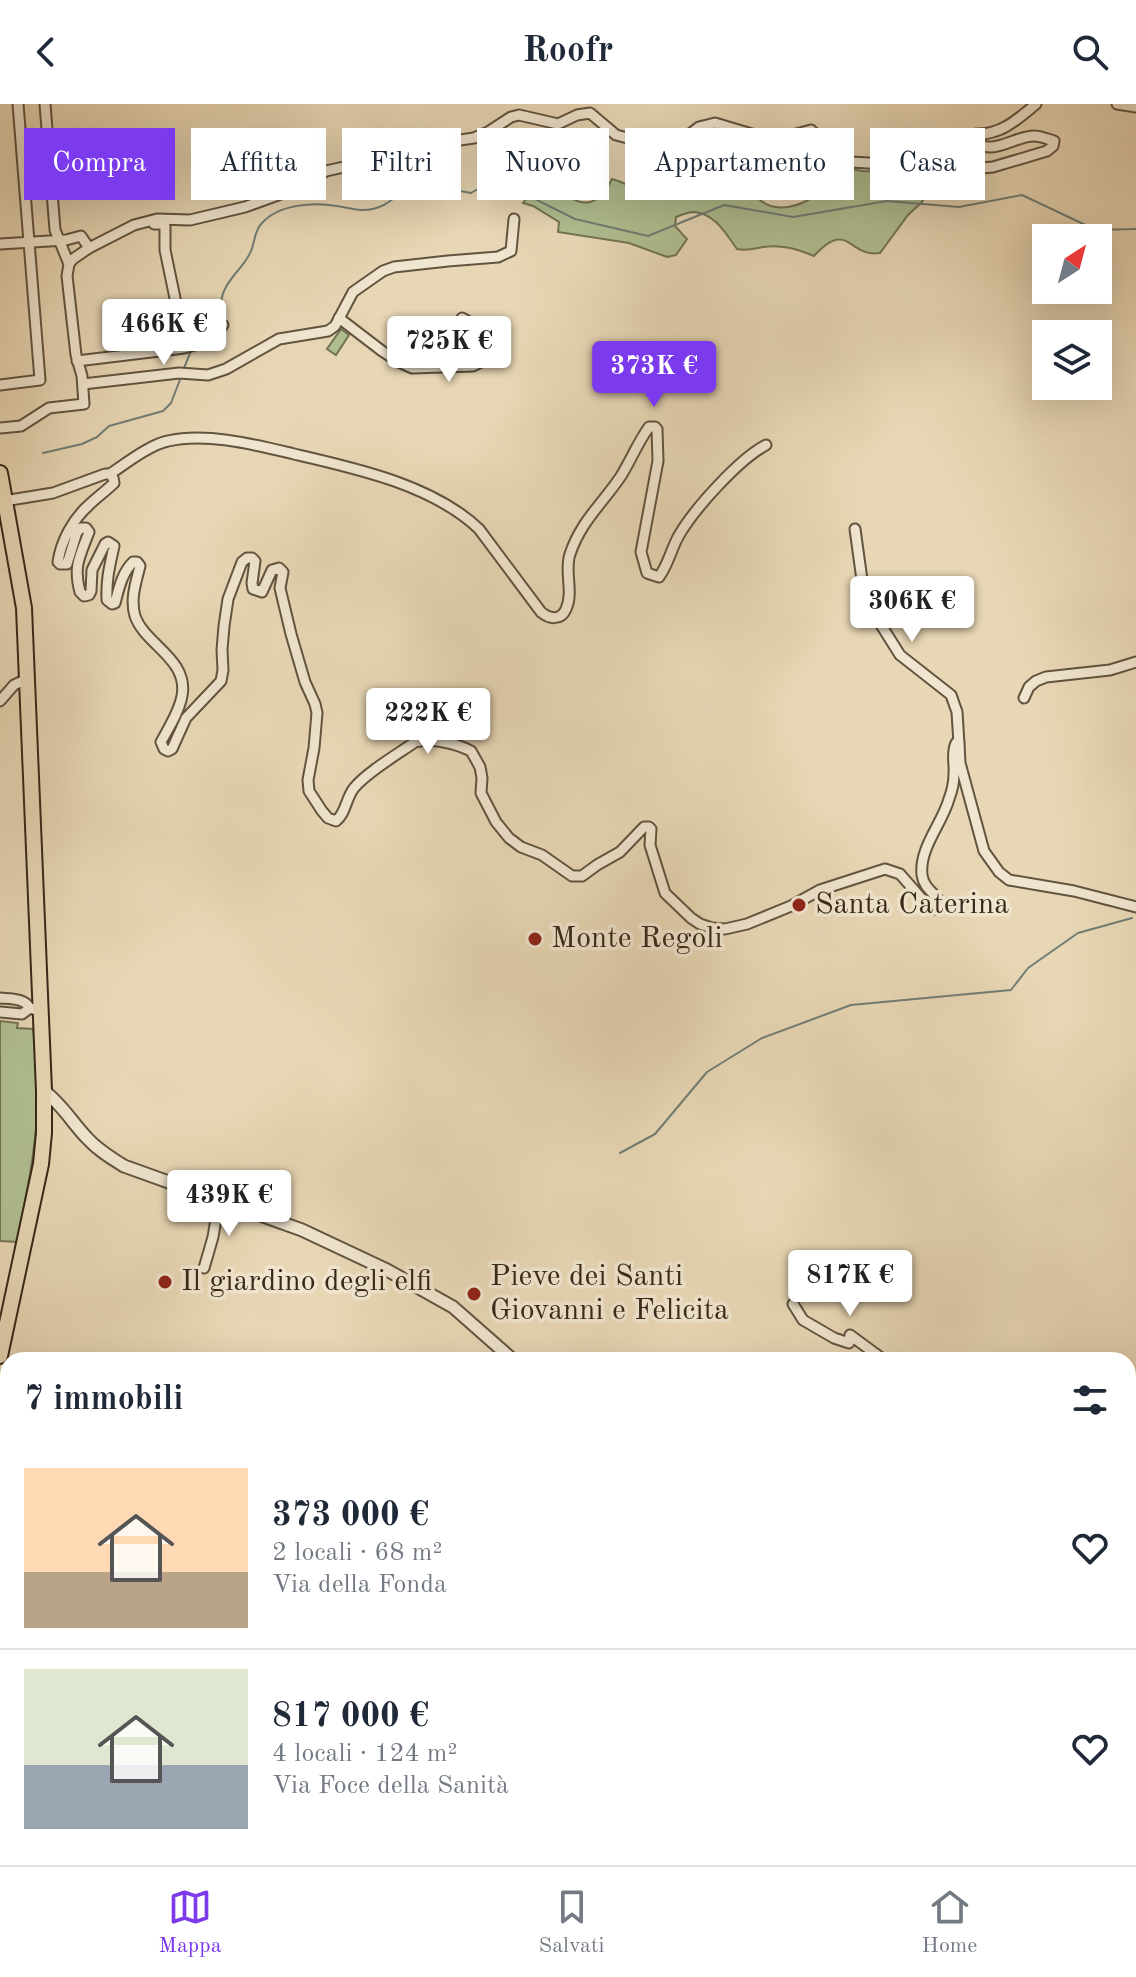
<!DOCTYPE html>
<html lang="it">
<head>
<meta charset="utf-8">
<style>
  :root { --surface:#fff; --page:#f2f2f3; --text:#1f2937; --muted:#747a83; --line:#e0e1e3; --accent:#7c3aed }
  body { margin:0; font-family:"Old Standard TT",serif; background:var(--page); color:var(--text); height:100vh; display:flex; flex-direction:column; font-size:30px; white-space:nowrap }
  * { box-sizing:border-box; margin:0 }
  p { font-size:26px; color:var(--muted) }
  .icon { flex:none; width:44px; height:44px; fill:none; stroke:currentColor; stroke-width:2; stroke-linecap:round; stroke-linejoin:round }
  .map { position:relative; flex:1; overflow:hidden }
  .side { position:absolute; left:0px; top:1248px; width:1136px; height:514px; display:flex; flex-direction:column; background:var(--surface); border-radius:24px 24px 0 0; box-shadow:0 8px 32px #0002 }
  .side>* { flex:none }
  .banner { position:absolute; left:24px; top:24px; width:1088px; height:72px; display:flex; gap:16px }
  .needle { width:52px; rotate:36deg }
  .controls { position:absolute; left:1032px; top:120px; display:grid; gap:16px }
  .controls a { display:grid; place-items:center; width:80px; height:80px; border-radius:0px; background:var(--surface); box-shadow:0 8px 32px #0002; font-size:40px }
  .price { position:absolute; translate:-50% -68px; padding:0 18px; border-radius:8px; background:#fff; color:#222; font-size:26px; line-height:52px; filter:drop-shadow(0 2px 4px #0008) }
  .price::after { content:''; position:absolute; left:50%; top:48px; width:24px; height:18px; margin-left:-12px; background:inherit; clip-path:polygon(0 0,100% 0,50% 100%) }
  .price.active { background:var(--accent); color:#fff }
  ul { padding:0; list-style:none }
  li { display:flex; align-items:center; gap:24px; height:200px; padding:0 24px }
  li+li { border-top:2px solid var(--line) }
  li span { display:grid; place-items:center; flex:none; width:224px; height:160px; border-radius:0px; color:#555 }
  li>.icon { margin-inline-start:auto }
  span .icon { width:96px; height:96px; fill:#fffc; stroke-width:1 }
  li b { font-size:34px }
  h2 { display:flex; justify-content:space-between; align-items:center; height:96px; padding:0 24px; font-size:34px }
  .tag { padding:0 28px; border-radius:0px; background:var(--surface); box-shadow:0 8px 32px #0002; font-size:28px; line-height:72px }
  .tag.active { background:var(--accent); color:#fff }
  header { display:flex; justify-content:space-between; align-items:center; height:104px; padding:0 24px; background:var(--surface); font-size:36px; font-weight:800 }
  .tabs { display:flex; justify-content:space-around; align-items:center; height:112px; border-top:2px solid var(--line); background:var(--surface); font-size:22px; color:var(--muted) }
  .tabs a { display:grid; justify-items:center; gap:4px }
  .tabs .active { color:var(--accent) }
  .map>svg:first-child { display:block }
  .green { fill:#b0bf91; stroke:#737455; stroke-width:2 }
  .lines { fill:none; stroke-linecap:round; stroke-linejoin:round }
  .stream { stroke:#717e75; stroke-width:2 }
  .minor-casing { stroke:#625440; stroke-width:13 }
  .tertiary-casing { stroke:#625440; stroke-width:15 }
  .primary-casing { stroke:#362819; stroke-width:18 }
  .minor { stroke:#f0e5cf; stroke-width:9 }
  .tertiary { stroke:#f0e5cf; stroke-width:11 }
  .primary { stroke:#e8d7b5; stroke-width:14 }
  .poi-dot { fill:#8f2418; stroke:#f0e5cf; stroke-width:3 }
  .labels { text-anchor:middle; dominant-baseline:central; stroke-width:7; stroke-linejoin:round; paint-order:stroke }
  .poi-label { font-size:30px; fill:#362819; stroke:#f0e5cf; text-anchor:start }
</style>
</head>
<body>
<header><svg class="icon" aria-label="back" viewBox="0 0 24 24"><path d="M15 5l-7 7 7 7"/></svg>Roofr<svg class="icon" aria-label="search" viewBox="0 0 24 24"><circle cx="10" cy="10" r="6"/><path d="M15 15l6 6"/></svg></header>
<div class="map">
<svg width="1136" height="1761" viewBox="0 0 1136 1761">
  <rect width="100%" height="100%" fill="#e8d7b5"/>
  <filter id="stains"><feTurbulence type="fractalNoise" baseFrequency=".0025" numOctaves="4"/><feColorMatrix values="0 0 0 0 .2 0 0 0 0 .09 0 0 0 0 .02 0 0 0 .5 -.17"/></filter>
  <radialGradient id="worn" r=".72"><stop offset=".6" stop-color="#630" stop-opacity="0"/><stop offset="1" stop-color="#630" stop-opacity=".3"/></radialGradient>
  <!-- green -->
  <g class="green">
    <path d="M720 26 738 30 731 44 732 63 739 70 758 74 759 85 758 94C774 111 805 103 820 86 828 77 829 69 841 63L862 67 883 68 919 79 931 81 922 98 908 111 880 149C848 154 849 114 814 152 797 145 781 140 763 143 753 145 746 147 737 145 726 130 716 110 694 108 689 108 681 111 676 113L675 122 687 135 676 151 667 153 629 139 558 128 559 118 533 102 523 99 577 31C577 49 574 68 562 82 569 97 586 105 601 92 606 88 609 80 612 75 625 78 635 87 648 88L668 68C683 67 689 77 704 76L712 59Z"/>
    <path d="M71 32 73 57H61L60 59 57 60 54 34Z"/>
    <path d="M44 33 46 51 26 53 24 35Z"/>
    <path d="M341 225 349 231 336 251 327 245Z"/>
    <path d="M0 917 18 919 17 924 33 925C35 942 38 959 38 976 39 1030 28 1085 17 1138L0 1137Z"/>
    <path d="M0 1399 7 1401 6 1407 8 1408V1454L0 1458Z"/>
  </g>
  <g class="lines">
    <!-- stream -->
    <g class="stream">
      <path d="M401 87 434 82 471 89 495 75 575 115 648 132 724 101 793 113 887 97 959 103 1022 91 1096 126 1136 125"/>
      <path d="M208 231C226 218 216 205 224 187 230 172 245 162 251 147 255 138 254 127 262 119 279 100 313 98 337 102 349 104 360 108 373 105 402 98 413 66 437 50"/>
      <path d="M184 264 191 247"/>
      <path d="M43 349 82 340 97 333 109 322 163 307 171 299 181 273"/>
      <path d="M620 1049 655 1030 707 968 762 934 851 901 1011 886 1028 864 1078 829 1132 814"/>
      <path d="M0 1450 8 1446"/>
      <path d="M664 1754 669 1761"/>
    </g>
    <!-- minor casing -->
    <g class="minor-casing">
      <g id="minor">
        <path d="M1117 0 1136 3"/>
        <path d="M154 120H161L165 122V146L176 199"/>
        <path d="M0 140 66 136 81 132 89 144"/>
        <path d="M69 160 73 155 89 144 134 121 157 115 190 116 245 103 292 86 326 67 344 63 384 46 402 47 435 36 453 37 474 34 488 28 511 13 519 11 558 20 577 11 590 9 616 31 639 37 670 36 690 30 699 23 715 19 762 33H785L811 26 833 47 851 58 885 60 915 69H921L993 63 1047 47 1053 42 1054 37C1047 35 1041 32 1034 32 1013 32 993 54 971 36L976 30C1001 31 1018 15 1036 0"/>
        <path d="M339 214 382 247 399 258 412 264 473 262 487 255 489 250C482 236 477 220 462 214"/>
        <path d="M77 257 184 244C199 240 215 236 223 221"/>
        <path d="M83 280 179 269 208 271 226 265 279 235 328 227 335 222 353 188 383 167 394 163 448 157 498 153 511 147 514 115"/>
        <path d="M0 281 40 276 18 0"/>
        <path d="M0 324 21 322 49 304 84 300 82 272 76 251 67 172 69 160 55 126 45 0"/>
        <path d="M110 370C125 360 151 340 168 337 207 328 256 341 294 350 355 364 433 381 479 425L541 508C549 515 561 517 566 505 574 488 564 467 570 450 581 417 603 399 621 372 631 356 638 338 649 323H655L657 325 658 357 641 448 647 469 659 473C668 461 671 446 678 433 693 406 739 355 766 341"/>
        <path d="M4 397 53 389 105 370H110L113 374 114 379C106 387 97 393 89 401 73 415 61 437 58 458L60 460H67L77 428 81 424H86L89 428C80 452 73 462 80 488L84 492 89 491 91 487 92 466 105 440 108 438 114 442C110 461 106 475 107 496L112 500 115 499C119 484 122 469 133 458H137L140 462C136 478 130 495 135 512 145 541 189 555 182 592 179 608 169 623 161 638L164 645 168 647 172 645 186 614 221 577 223 566 222 546 224 522 228 495 242 458 247 454H252L255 457 252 479 253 485 262 488 272 466 279 464 283 468 280 484 291 530 305 578 315 600 317 609 314 644 308 676 309 687 322 707 328 714 336 717C346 709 346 694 354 684 367 668 398 650 415 638 433 634 455 639 471 647L480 663 482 674 481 689 496 718 509 734 521 743 542 751 572 772H582L597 761 620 748 644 723H649L651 725 650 741 665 789 691 814 700 820 712 824 725 825 747 820 791 802 820 786 885 765 900 770 928 802 934 805H940L942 802C937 789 924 786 922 771 919 744 942 720 949 695 952 687 954 678 954 670 955 659 951 650 956 639L959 640 960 659 984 747 999 768 1009 776 1074 787 1136 803"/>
        <path d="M855 425 862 476 871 505 900 551 951 591 957 608 959 640"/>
        <path d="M1024 594 1029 583 1036 577 1046 573 1110 566 1136 558"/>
        <path d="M0 597 14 581 27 575"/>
        <path d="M0 894C11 895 24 894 30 904L42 908"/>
        <path d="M0 908 22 910 30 904"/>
        <path d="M204 1164 213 1133 219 1097"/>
        <path d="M793 1200 803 1216 834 1234 849 1239 850 1231 884 1256"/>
        <path d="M1128 1307 1136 1311"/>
        <path d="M0 1395 8 1397"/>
      </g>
    </g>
    <!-- tertiary casing -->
    <g class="tertiary-casing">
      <g id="tertiary">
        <path d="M44 987C62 1000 73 1020 88 1035 98 1046 111 1054 124 1062L302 1126 387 1166 453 1203 513 1256"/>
        <path d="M856 1754 864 1761"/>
      </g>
    </g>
    <!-- primary casing -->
    <g class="primary-casing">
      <path id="primary" d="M0 369 24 504 44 987V1029L41 1060 0 1252"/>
    </g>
    <!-- minor -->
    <use href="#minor" class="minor"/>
    <!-- tertiary -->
    <use href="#tertiary" class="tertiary"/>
    <!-- primary -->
    <use href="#primary" class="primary"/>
  </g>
  <!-- markers -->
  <g class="poi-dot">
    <circle cx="799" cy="801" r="8"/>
    <circle cx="535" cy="835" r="8"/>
    <circle cx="165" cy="1178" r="8"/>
    <circle cx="474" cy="1190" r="8"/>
  </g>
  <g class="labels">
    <!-- poi labels -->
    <g class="poi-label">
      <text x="815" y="801">Santa Caterina</text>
      <text x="551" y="835">Monte Regoli</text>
      <text x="490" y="1173">Pieve dei Santi<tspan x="490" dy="34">Giovanni e Felicita</tspan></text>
      <text x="181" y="1178">Il giardino degli elfi</text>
    </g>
  </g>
  <rect width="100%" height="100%" filter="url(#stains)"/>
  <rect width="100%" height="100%" fill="url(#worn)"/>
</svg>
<div class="controls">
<a><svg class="needle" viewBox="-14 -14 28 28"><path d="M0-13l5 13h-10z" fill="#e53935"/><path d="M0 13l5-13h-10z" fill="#747a83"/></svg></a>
<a><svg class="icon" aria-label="layers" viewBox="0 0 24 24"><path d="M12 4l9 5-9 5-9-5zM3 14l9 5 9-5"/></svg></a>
</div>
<b class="price" style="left:164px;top:263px">466K €</b>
<b class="price" style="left:449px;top:280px">725K €</b>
<b class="price active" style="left:654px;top:305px">373K €</b>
<b class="price" style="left:912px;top:540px">306K €</b>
<b class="price" style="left:428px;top:652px">222K €</b>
<b class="price" style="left:229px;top:1134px">439K €</b>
<b class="price" style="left:850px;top:1214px">817K €</b>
<div class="banner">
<a class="tag active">Compra</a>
<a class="tag">Affitta</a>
<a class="tag">Filtri</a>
<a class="tag">Nuovo</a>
<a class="tag">Appartamento</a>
<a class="tag">Casa</a>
</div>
<section class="side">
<h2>7 immobili<svg class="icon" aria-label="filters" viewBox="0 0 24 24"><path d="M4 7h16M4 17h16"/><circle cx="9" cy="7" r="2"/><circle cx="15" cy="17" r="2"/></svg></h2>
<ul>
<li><span style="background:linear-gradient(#ffd9b3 65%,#b9a48a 0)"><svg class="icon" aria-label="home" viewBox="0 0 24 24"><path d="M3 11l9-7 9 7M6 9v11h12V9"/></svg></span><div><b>373 000 €</b><p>2 locali · 68 m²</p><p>Via della Fonda</p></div><svg class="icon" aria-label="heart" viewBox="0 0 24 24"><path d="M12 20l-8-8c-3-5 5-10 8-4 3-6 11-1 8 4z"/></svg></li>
<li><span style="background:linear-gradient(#dfe7d0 60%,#9aa5b1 0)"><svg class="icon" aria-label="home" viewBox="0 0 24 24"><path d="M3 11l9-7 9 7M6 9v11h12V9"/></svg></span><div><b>817 000 €</b><p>4 locali · 124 m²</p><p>Via Foce della Sanità</p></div><svg class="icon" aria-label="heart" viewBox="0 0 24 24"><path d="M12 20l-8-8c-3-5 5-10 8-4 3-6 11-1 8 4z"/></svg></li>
</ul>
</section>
</div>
<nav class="tabs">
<a class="active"><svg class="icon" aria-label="map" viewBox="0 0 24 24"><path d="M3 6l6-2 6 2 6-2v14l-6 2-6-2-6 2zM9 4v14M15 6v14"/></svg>Mappa</a>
<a><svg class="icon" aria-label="saved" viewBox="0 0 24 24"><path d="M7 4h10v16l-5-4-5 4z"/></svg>Salvati</a>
<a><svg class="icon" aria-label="home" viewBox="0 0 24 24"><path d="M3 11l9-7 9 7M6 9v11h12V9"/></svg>Home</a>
</nav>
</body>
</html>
